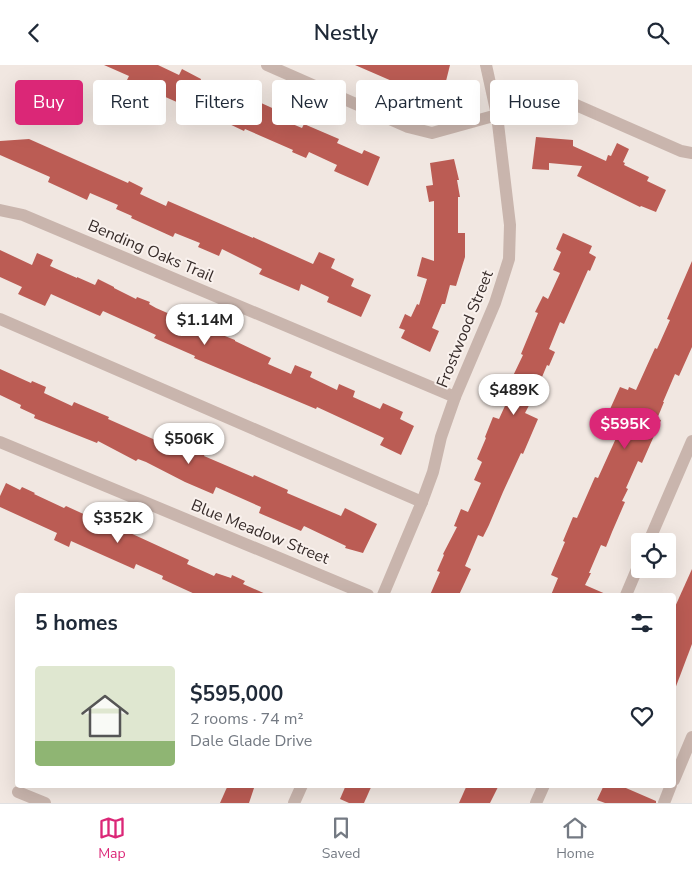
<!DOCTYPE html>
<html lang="en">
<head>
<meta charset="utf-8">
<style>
  :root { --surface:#fff; --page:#f2f2f3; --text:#1f2937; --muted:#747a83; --line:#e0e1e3; --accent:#db2777 }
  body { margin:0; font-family:"Nunito Sans",sans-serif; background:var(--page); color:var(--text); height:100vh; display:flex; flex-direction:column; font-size:19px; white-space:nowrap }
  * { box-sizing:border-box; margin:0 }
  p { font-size:16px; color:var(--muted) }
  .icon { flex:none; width:28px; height:28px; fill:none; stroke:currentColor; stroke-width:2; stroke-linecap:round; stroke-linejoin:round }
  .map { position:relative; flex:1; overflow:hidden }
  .details { position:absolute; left:15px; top:528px; width:661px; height:195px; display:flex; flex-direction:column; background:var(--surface); border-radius:5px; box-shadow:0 5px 20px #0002 }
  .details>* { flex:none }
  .guide { position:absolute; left:15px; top:15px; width:662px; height:45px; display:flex; gap:10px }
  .controls { position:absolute; left:631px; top:468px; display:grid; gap:10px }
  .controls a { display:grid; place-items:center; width:45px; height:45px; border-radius:5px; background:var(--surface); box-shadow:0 5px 20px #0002; font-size:25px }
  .price { position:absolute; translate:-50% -42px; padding:0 11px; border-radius:18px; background:#fff; color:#222; font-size:16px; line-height:32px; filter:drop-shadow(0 1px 2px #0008) }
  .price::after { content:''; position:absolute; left:50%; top:30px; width:15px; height:11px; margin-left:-8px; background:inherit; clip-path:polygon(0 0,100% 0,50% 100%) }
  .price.current { background:var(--accent); color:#fff }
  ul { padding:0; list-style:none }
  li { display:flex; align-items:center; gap:15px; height:125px; padding:0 20px }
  li span { display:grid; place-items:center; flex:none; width:140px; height:100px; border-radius:5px; color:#555 }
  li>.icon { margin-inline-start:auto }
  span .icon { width:60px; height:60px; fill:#fffc; stroke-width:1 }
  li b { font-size:21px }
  h2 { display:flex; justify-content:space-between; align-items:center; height:60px; padding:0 20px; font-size:21px }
  .chip { padding:0 18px; border-radius:5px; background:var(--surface); box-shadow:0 5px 20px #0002; font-size:18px; line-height:45px }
  .chip.current { background:var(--accent); color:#fff }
  header { display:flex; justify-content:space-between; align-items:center; height:65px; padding:0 20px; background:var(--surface); font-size:22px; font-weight:600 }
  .tab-bar { display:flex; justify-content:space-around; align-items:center; height:70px; border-top:1px solid var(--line); background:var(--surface); font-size:14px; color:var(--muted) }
  .tab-bar a { display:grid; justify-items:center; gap:2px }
  .tab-bar .current { color:var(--accent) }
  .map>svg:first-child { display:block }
  .building { fill:#bb5c54 }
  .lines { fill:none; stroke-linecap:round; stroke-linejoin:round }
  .minor { stroke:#c9b5ad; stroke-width:12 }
  .labels { text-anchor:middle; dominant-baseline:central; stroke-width:4; stroke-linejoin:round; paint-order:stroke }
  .street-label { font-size:16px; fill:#382d2b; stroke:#f9f1ed }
</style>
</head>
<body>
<header><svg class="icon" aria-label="back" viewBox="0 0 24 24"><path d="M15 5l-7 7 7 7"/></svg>Nestly<svg class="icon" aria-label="search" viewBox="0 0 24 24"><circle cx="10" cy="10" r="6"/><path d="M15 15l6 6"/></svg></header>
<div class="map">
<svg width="692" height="738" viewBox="0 0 692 738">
  <rect width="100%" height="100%" fill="#f1e7e1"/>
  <!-- building -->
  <g class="building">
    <path d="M104 0H158L179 10 182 4 201 14 200 18 239 35 241 29 281 47 278 53 302 63 304 59 339 74 337 78 362 89 364 85 380 92 368 121 334 106 337 100 309 87 306 93 292 87 293 85 245 64 244 66 204 47 200 54 186 47 188 42 127 15 129 11Z"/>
    <path d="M355 0H450L444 24 425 19 423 27 408 23Z"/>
    <path d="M536 72 573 75V81L606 96 608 90 611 91 617 78 629 84 623 97 625 98 624 100 649 112 647 116 666 125 656 147 641 141 640 142 577 111 582 101 549 98V105L532 104Z"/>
    <path d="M29 74 128 118 129 116 143 123 140 129 166 141 168 136 253 173V172L313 199 319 187 335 194 331 203 354 214 351 221 371 230 361 252 327 237 329 232 301 219 299 226 259 209 262 204 222 184 219 191 198 182 200 178 175 168 173 172 131 153 132 151 116 144 118 140 90 128 87 135 72 128 48 117 50 112 0 90V76Z"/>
    <path d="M454 94 459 115H457L460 132H458V168H465V192L456 221 450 220 445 239H442L432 263 439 266 430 287 401 273 405 265 399 263 405 249 411 252 417 239 419 240 427 214 417 211 422 192 434 196V136L429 137 426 121 433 120 430 98Z"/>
    <path d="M563 168 592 181 589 188 596 192 590 206 588 205 564 259 560 257 549 284 555 287 549 301 547 300 535 329 525 348 538 354 523 389 521 388 503 427 489 460 483 472 478 470 465 501 471 504 459 530H430L440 507 437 506 444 490 443 489 457 462 454 461 461 444 468 447 481 418 474 415 482 397 477 394 486 373 485 372 493 352 499 354 509 332 501 329 507 311 512 313 523 290 521 289 538 248 535 247 543 231 548 234 560 208 553 205 561 187 556 184Z"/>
    <path d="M0 185 32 200 37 188 53 195 50 201 77 213V212L95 220 98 214 114 222V223L136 234 137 232 150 237 149 239 156 243 181 254 179 259 204 270 207 264 235 275V276L271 293 268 299 291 309 295 300 312 307 310 312 337 325 339 319 355 326 353 332 380 344 383 338 403 347 400 354 414 361 401 390 380 380 384 373 317 342 316 344 194 293 195 291 154 273 156 270 103 246 100 251 51 229 45 241 18 229 22 222 0 212Z"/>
    <path d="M692 196V282L679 311 675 309 663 337H664L657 354 661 355 642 398 638 396 626 423 628 424 622 436 625 437 612 467 606 482 601 480 589 508H591L585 520 608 530H551L558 513 551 510 565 477 563 476 573 452 577 453 595 412 598 413 622 360 606 353 620 322 628 325 629 322 636 325 655 283 657 284 670 255 667 254Z"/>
    <path d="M0 304 31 318 32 316 46 322 44 328 72 341 74 337 109 352 108 354 162 378 163 376 186 387 193 372 209 379 204 391 253 412 254 410 288 425 287 428 341 451 345 443 377 459 363 488 345 483 346 481 304 461 301 466 259 448 261 442 216 422 213 429 185 417 146 397 138 394 136 396 98 376 97 378 34 353 35 350 20 343 21 340 0 330Z"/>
    <path d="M6 418 20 425 22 422 35 428 34 429 64 443 66 441 114 463 119 452 133 458 128 467 189 495 187 499 214 511 216 508 231 513 232 510 245 516 243 519 268 530H197L162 514 163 511 136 499 134 504 71 476 69 482 54 475 57 468 0 442V431Z"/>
    <path d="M692 504V579L675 624 674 544Z"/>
    <path d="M228 720H255L249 738H220Z"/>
    <path d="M346 720H372L364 738H349L340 734Z"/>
    <path d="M467 720H499L490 738H459Z"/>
    <path d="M604 720H619L656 736V738H605L597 735Z"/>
  </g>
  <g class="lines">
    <!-- minor -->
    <g class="minor">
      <path d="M267 0 408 62 432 68 497 50 541 35 576 40 681 86 692 88"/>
      <path d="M0 145 23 150 455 332"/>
      <path d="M0 254 422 437"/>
      <path d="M0 377 368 530"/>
      <path d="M649 476 692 376"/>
      <path d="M383 530 422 437 433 407 441 372 455 332 495 238 509 194 510 160 497 50 486 0"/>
      <path d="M626 530 640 497"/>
      <path d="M674 715 692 672"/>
      <path d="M18 727 45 738"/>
      <path d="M294 738 302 720"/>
      <path d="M536 738 544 720"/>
      <path d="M664 738 671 720"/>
    </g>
  </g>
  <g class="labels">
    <!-- street labels -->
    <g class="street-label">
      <text transform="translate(151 186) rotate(23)">Bending Oaks Trail</text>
      <text transform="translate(465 264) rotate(-68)">Frostwood Street</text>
      <text transform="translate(260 467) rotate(22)">Blue Meadow Street</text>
    </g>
  </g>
</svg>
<div class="controls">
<a><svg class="icon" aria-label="locate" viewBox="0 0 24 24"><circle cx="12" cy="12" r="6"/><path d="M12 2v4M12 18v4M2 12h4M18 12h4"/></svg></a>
</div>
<b class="price" style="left:205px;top:281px">$1.14M</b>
<b class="price" style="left:514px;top:351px">$489K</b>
<b class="price current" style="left:625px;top:385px">$595K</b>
<b class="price" style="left:189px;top:400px">$506K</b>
<b class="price" style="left:118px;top:479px">$352K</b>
<div class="guide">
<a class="chip current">Buy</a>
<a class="chip">Rent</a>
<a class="chip">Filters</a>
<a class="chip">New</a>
<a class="chip">Apartment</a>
<a class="chip">House</a>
</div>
<section class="details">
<h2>5 homes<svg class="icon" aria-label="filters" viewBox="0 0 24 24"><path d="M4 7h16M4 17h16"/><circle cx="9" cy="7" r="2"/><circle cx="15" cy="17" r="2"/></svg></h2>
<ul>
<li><span style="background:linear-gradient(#dfe7d0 75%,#8fb573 0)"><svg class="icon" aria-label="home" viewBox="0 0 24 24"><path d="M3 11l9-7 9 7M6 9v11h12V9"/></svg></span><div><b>$595,000</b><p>2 rooms · 74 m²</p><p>Dale Glade Drive</p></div><svg class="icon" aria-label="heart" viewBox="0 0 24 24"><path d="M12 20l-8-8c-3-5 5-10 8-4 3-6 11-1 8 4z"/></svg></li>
</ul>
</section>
</div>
<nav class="tab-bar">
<a class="current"><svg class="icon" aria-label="map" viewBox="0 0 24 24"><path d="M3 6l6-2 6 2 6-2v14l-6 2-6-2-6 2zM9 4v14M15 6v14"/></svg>Map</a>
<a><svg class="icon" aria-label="saved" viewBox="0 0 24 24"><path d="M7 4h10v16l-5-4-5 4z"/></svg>Saved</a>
<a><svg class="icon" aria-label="home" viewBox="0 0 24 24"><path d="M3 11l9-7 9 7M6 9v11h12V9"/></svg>Home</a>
</nav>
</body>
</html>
